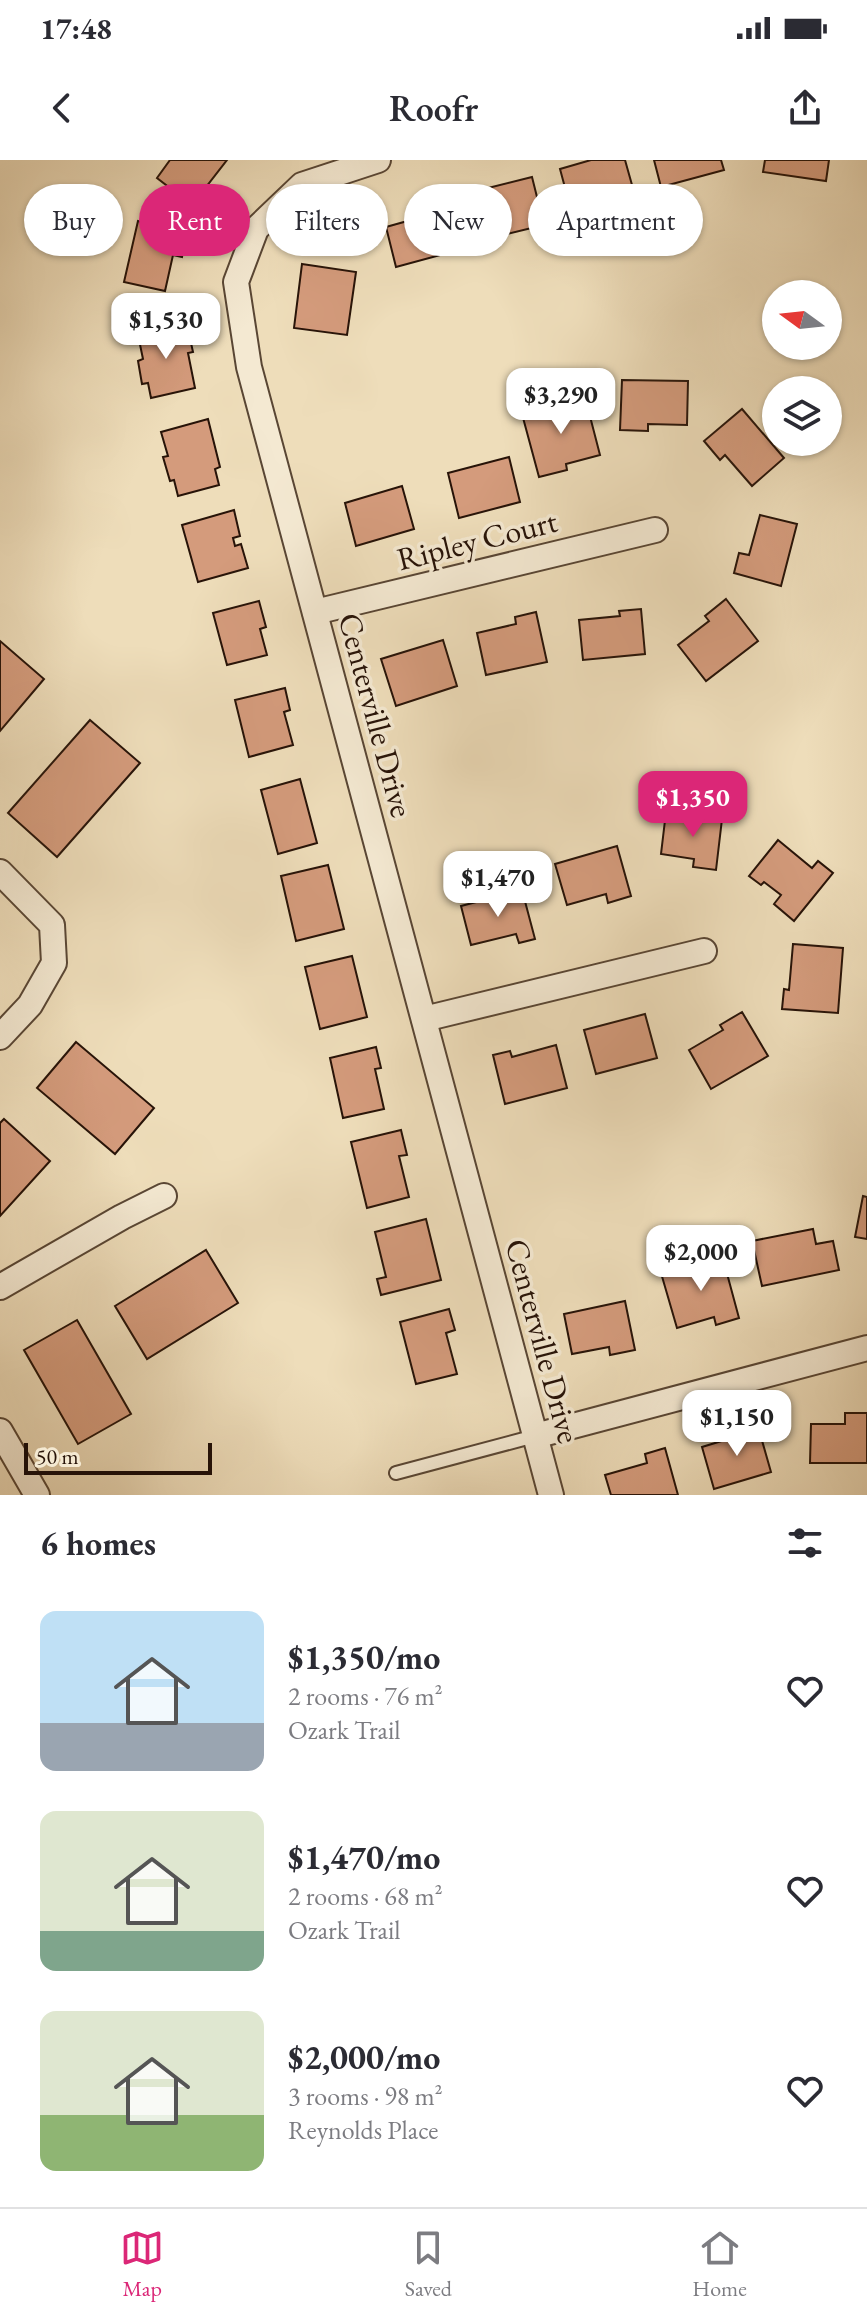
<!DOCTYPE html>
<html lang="en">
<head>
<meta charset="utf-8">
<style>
  :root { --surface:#fff; --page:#f7f7f7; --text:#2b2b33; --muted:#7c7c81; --line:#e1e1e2; --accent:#db2777 }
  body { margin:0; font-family:"EB Garamond",serif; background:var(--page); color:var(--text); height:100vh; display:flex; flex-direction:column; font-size:30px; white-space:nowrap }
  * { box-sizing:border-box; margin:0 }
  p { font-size:26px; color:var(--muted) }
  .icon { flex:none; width:44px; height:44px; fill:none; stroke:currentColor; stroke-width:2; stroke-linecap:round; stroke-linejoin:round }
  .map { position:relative; height:1335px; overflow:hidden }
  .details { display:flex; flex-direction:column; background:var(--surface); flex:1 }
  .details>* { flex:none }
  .banner { position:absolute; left:24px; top:24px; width:820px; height:72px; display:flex; gap:16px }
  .needle { width:52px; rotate:285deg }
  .tools { position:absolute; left:762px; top:120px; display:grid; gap:16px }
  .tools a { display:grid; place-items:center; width:80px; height:80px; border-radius:50%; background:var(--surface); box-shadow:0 2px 6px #0004; font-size:40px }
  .scale { position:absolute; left:24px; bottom:20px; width:188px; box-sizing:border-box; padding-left:8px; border:4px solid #271308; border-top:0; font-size:22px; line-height:28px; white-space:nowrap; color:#271308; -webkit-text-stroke:6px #f4e9d2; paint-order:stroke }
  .price { position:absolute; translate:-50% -68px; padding:0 18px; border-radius:16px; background:#fff; color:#222; font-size:26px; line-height:52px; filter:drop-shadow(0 2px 4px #0008) }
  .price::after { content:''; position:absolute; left:50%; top:48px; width:24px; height:18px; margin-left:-12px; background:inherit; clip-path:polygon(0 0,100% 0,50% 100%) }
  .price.selected { background:var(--accent); color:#fff }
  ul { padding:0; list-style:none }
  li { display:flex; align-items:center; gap:24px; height:200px; padding:0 40px }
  li span { display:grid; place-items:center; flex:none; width:224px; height:160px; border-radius:16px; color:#555 }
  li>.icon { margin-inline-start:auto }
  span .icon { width:96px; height:96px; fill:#fffc; stroke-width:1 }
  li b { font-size:34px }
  h2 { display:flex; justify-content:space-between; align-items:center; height:96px; padding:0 40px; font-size:34px }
  .pill { padding:0 28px; border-radius:36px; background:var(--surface); box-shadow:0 2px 6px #0004; font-size:28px; line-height:72px }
  .pill.selected { background:var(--accent); color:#fff }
  .status { display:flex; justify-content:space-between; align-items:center; height:56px; padding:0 40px; background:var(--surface); direction:ltr }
  .status svg { height:22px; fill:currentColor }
  header { display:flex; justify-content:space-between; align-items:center; height:104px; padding:0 40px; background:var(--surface); font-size:36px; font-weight:600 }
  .dock { display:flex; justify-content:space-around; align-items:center; height:112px; border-top:2px solid var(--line); background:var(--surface); font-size:22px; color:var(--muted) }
  .dock a { display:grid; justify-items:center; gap:4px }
  .dock .selected { color:var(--accent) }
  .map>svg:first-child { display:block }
  .building { fill:#d49b7c; stroke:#271308; stroke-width:2 }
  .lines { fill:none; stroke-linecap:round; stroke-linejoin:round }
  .lane-casing { stroke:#594634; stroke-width:16 }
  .street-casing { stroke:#594634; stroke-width:28 }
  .lane { stroke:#f4e9d2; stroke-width:12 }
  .street { stroke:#f4e9d2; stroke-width:24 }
  .labels { text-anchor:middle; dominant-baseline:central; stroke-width:7; stroke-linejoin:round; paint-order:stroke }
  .street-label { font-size:32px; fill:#271308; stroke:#f4e9d2 }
</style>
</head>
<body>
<div class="status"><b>17:48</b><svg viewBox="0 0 49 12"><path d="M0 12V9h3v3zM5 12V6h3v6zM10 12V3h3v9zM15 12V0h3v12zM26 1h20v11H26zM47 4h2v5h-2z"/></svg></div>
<header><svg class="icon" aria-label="back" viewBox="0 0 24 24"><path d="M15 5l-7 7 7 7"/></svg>Roofr<svg class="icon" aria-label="share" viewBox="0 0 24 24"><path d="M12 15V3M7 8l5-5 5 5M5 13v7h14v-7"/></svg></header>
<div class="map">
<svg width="867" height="1335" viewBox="0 0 867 1335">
  <rect width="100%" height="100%" fill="#eeddba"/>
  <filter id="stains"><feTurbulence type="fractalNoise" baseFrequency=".0025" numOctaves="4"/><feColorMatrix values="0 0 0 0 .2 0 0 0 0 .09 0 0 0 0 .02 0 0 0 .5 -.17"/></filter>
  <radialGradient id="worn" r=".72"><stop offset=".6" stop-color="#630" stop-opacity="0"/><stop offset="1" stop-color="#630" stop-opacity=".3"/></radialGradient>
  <!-- building -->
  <g class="building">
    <path d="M170 0H227L192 45 157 18Z"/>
    <path d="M591 0H625L634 32 571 50 560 9Z"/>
    <path d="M654 0H721L724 10 661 27Z"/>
    <path d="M765 0H829L826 21 763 12Z"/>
    <path d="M532 17 544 65 487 79 476 31Z"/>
    <path d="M442 41 455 91 396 107 386 67 411 60 409 50Z"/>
    <path d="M138 61 187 72 182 97 173 95 165 131 124 122Z"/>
    <path d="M302 104 356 112 347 175 294 168Z"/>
    <path d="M187 165 193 192 188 193 195 228 151 238 148 223 142 224 138 201 143 199 138 175Z"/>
    <path d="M622 220 688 221 687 265 648 264V271L620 270Z"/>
    <path d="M585 237 600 295 566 304 567 310 539 317 522 254Z"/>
    <path d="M742 249 784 298 752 326 725 295 720 300 704 281Z"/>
    <path d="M208 259 220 307 215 309 219 325 178 336 174 320 170 321 163 297 168 296 161 272Z"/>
    <path d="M509 297 520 342 459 358 448 313Z"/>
    <path d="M402 326 414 369 356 386 345 343Z"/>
    <path d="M234 350 240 376 233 378 235 386 241 384 248 408 198 422 182 365Z"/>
    <path d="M760 355 797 364 781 426 734 413 739 393 749 395Z"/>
    <path d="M726 439 758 481 706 521 678 485 709 461 705 456Z"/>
    <path d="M259 441 266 467 260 469 267 495 227 505 213 453Z"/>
    <path d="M641 449 645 494 583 500 579 460 620 456 619 451Z"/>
    <path d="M536 452 547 502 486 515 477 473 516 464 515 457Z"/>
    <path d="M443 480 457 526 396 546 381 499Z"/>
    <path d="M0 481 44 519 0 571Z"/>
    <path d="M285 528 290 550 284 552 293 585 249 597 235 540Z"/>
    <path d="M90 560 140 603 57 697 8 653Z"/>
    <path d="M300 619 317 683 278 694 261 630Z"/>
    <path d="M666 652 722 659 716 710 693 707 694 699 661 694Z"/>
    <path d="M778 680 812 708 818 701 833 713 794 761 774 744 781 735 764 722 761 725 749 716Z"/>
    <path d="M617 686 631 736 608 743 606 734 567 745 555 704Z"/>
    <path d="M328 705 344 769 296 781 281 716Z"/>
    <path d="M522 730 535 779 519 783 516 774 471 785 461 746Z"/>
    <path d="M793 784 843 788 838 853 782 849 784 829 789 830Z"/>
    <path d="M352 796 367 857 320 869 305 807Z"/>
    <path d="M742 852 768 896 711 929 689 890 723 870 720 865Z"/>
    <path d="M645 854 657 898 596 914 584 870Z"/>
    <path d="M76 882 154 948 115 994 37 928Z"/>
    <path d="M556 885 567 928 505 944 493 895 510 891 512 897Z"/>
    <path d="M376 887 381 908 375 909 384 949 343 958 330 898Z"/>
    <path d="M4 959 50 1001 0 1056V963Z"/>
    <path d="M401 970 407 995 399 996 409 1037 367 1048 351 982Z"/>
    <path d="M863 1036 867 1037V1079L855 1077Z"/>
    <path d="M426 1059 441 1120 381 1135 377 1119 386 1117 375 1072Z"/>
    <path d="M813 1069 816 1084 833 1081 839 1110 762 1126 752 1081Z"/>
    <path d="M206 1090 238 1143 147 1199 115 1146Z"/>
    <path d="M722 1095 739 1158 716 1165 714 1157 677 1168 661 1113Z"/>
    <path d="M625 1141 635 1190 610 1195 609 1187 572 1194 564 1154Z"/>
    <path d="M449 1149 455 1170 446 1173 457 1214 416 1224 400 1162Z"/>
    <path d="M77 1160 131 1254 78 1284 24 1190Z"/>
    <path d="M845 1253H867V1303H810L811 1264H845Z"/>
    <path d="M757 1263 771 1312 714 1329 702 1287 738 1276 736 1269Z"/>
    <path d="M665 1288 678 1335H611L605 1315 647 1303 645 1294Z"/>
  </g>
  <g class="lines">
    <!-- lane casing -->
    <g class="lane-casing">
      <path id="lane" d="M396 1313 535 1276"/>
    </g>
    <!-- street casing -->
    <g class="street-casing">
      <g id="street">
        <path d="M378 0 302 25 256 69 236 122 249 207 551 1335"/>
        <path d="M315 452 655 370"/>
        <path d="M0 712 52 765 54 803 30 845 0 877"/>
        <path d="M424 859 704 791"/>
        <path d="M0 1127 122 1057 164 1036"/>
        <path d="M0 1271 37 1335"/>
        <path d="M535 1276 867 1188"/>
      </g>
    </g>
    <!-- lane -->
    <use href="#lane" class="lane"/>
    <!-- street -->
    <use href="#street" class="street"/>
  </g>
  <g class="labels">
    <!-- street labels -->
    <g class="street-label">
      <text transform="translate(477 380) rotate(-14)">Ripley Court</text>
      <text transform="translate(376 555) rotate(75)">Centerville Drive</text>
      <text transform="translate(543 1181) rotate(75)">Centerville Drive</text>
    </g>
  </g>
  <rect width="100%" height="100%" filter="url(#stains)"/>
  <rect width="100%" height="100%" fill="url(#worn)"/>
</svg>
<div class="tools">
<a><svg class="needle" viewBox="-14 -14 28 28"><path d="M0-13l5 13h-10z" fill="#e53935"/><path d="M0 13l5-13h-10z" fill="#7c7c81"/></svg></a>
<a><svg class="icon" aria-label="layers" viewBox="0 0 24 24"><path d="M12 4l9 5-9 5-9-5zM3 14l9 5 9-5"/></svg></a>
</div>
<div class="scale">50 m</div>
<b class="price" style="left:166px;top:201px">$1,530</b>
<b class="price" style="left:561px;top:276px">$3,290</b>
<b class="price selected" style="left:693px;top:679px">$1,350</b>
<b class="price" style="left:498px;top:759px">$1,470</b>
<b class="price" style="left:701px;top:1133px">$2,000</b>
<b class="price" style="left:737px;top:1298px">$1,150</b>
<div class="banner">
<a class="pill">Buy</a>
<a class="pill selected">Rent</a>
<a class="pill">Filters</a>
<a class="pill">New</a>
<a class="pill">Apartment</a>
</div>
</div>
<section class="details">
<h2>6 homes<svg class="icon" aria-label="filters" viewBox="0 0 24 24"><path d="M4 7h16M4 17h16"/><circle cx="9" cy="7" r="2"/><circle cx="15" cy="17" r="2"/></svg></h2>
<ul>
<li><span style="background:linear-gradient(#bfe0f5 70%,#9aa5b1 0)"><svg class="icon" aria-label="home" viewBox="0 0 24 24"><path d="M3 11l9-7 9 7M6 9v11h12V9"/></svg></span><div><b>$1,350/mo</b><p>2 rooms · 76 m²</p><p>Ozark Trail</p></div><svg class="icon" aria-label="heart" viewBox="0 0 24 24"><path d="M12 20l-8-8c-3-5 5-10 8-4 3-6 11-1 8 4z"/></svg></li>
<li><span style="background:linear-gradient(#dfe7d0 75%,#7fa58c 0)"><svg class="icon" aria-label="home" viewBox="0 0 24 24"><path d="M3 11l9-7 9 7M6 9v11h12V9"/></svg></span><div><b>$1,470/mo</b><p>2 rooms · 68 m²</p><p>Ozark Trail</p></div><svg class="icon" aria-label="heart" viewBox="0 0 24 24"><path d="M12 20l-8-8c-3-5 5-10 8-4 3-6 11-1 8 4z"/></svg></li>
<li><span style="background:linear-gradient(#dfe7d0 65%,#8fb573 0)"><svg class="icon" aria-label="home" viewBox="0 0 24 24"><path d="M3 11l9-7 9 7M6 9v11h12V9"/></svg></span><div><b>$2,000/mo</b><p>3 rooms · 98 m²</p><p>Reynolds Place</p></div><svg class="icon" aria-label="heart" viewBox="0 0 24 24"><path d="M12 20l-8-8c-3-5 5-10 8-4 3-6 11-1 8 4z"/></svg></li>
</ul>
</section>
<nav class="dock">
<a class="selected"><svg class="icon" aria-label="map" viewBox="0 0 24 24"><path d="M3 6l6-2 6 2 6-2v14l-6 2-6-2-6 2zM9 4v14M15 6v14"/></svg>Map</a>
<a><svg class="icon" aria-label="saved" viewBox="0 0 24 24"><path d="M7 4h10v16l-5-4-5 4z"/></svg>Saved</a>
<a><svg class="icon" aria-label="home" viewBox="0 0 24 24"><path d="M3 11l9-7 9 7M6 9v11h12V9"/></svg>Home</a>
</nav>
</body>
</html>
